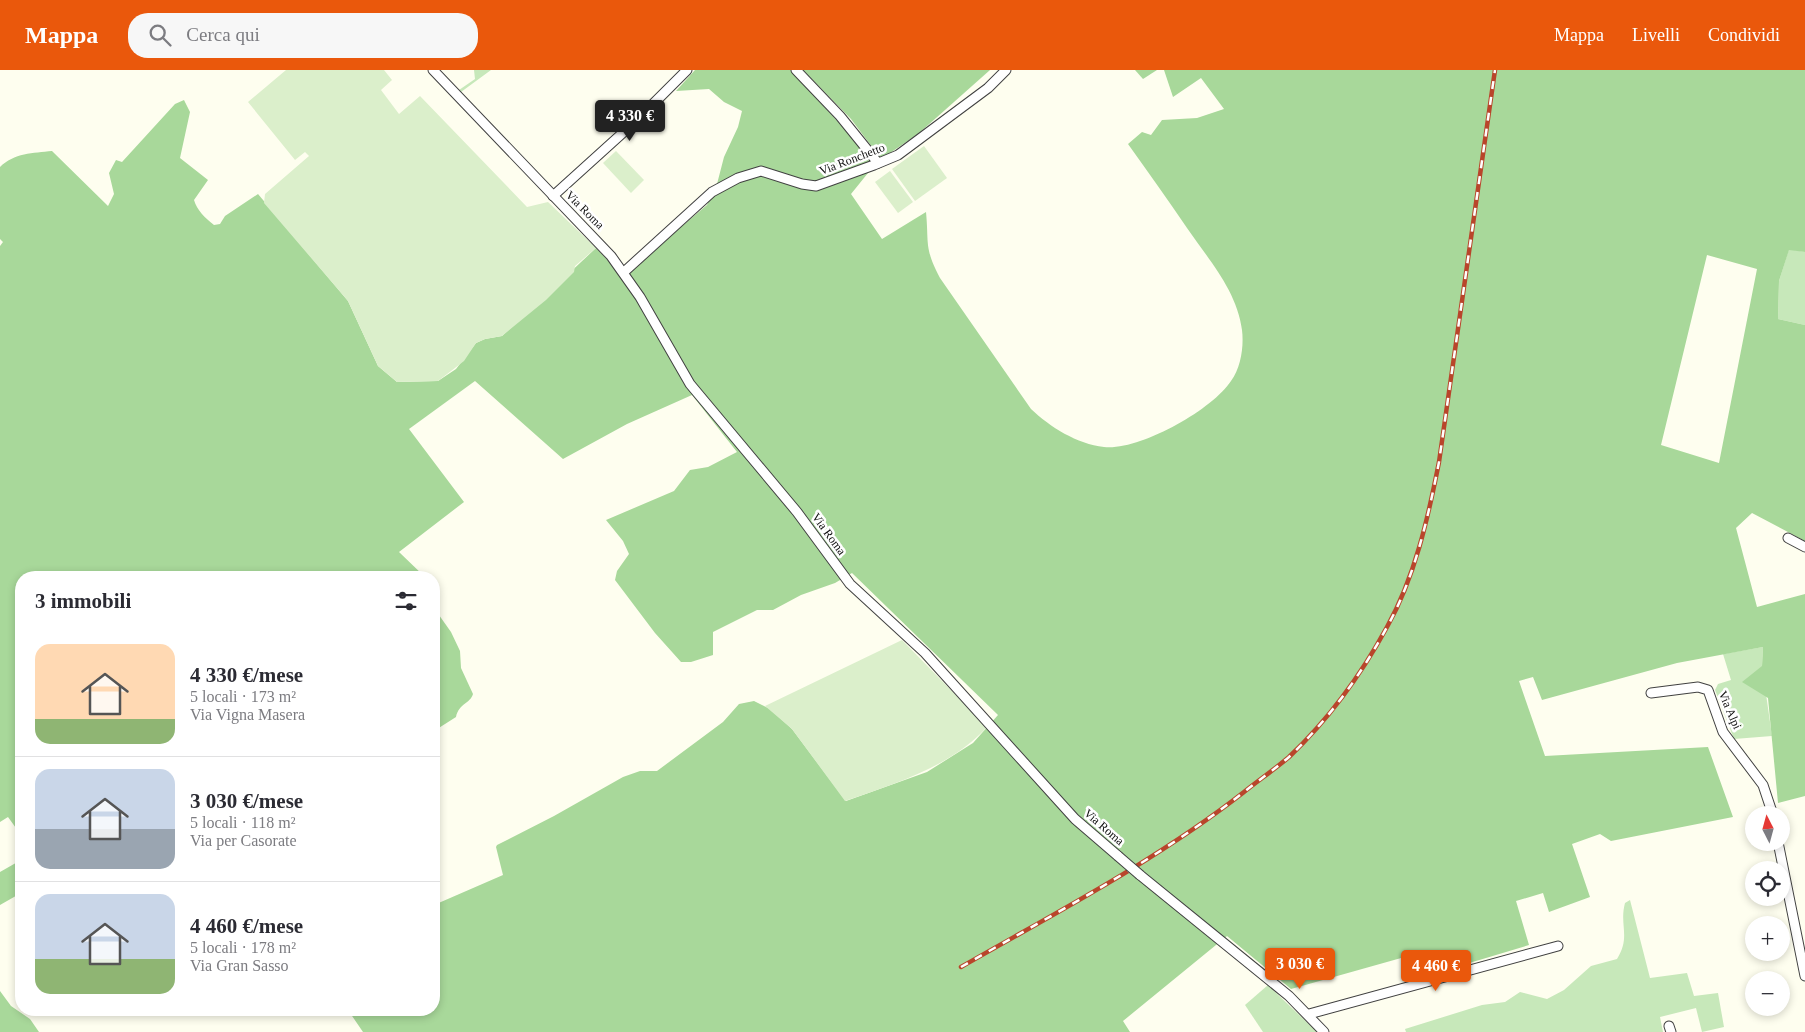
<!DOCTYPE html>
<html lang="it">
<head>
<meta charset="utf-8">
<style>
  :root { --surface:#fff; --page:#f7f7f7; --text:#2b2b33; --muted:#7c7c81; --line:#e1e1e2; --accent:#ea580c }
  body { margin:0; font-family:"Times New Roman",serif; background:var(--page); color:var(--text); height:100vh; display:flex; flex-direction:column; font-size:19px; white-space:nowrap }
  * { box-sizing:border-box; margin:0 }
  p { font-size:16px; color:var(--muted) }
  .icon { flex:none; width:28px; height:28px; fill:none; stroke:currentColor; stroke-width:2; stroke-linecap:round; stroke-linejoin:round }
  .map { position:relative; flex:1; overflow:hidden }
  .sheet { position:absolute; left:15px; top:501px; width:425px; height:445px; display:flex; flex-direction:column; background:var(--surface); border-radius:20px; box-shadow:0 2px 8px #0003 }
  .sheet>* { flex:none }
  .needle { width:32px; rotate:354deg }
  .fabs { position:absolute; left:1745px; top:736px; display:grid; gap:10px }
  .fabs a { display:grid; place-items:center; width:45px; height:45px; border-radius:50%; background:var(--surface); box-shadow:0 2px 8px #0003; font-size:25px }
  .price { position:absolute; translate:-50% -42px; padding:0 11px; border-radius:5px; background:var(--accent); color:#fff; font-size:16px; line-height:32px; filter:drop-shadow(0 1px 2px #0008) }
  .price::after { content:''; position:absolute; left:50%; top:30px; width:15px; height:11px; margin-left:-8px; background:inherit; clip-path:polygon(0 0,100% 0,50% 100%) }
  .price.current { background:#222; color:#fff }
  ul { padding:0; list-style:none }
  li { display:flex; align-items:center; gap:15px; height:125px; padding:0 20px }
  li+li { border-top:1px solid var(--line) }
  li span { display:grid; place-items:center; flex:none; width:140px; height:100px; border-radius:15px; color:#555 }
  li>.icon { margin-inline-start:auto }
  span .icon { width:60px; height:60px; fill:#fffc; stroke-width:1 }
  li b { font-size:21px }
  h2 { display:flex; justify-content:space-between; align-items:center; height:60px; padding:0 20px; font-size:21px }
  header { display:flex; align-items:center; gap:30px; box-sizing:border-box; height:70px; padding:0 25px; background:var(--accent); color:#fff }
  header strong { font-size:24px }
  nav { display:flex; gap:28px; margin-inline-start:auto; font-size:18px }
  .search { width:350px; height:45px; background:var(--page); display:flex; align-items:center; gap:12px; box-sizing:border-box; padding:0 18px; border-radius:20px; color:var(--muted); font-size:19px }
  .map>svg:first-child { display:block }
  .green { fill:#c7e8ba }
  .forest { fill:#a8d89a; fill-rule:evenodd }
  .pitch { fill:#dbefcb }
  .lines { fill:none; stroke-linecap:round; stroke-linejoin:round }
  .minor-casing { stroke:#414141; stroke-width:11 }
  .minor { stroke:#fff; stroke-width:9 }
  .rail-casing { stroke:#b9452b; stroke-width:4.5 }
  .rail { stroke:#fff; stroke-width:2.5; stroke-dasharray:8; stroke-linecap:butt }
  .minor-bridge-casing { stroke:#414141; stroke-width:11; stroke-linecap:butt }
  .minor-bridge { stroke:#fff; stroke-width:9 }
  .labels { text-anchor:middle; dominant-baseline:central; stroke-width:5; stroke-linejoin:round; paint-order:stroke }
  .street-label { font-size:12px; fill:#0e0e0e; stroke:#fff }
</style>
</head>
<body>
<header>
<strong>Mappa</strong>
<div class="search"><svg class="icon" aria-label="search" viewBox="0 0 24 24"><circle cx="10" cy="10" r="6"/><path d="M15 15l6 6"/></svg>Cerca qui</div>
<nav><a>Mappa</a><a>Livelli</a><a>Condividi</a></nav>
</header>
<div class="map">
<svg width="1805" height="962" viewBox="0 0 1805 962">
  <rect width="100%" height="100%" fill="#fefeef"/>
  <!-- green -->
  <g class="green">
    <path d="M474 0H491L461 22 459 20 475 9Z"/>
    <path d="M1789 179 1805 182V255L1778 249 1779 211Z"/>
    <path d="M1763 577 1762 596 1772 666 1734 669 1715 620 1718 614 1731 610 1723 584Z"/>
    <path d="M1630 830 1650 908 1687 903 1694 926 1718 923 1724 957 1702 962 1696 938 1660 947 1663 962H1406L1405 959 1482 935 1505 932 1520 922 1547 929 1564 920 1591 896 1617 889C1631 867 1619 855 1625 833Z"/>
    <path d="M1268 915 1317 962H1263L1245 935Z"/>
  </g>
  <!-- forest -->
  <g class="forest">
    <path d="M695 0H791L869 86 868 103 851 124 882 169 926 142C929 173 924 178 940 208L1031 339C1050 357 1077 374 1104 377 1139 381 1212 340 1231 311 1241 298 1244 276 1242 260 1237 221 1209 190 1187 158 1168 130 1148 102 1128 74L1142 62 1151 65 1162 50 1197 48 1224 39 1201 8 1173 27 1164 0H1805V182L1789 180 1779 211 1778 249 1805 255V471L1752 443 1736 458 1757 537 1805 524V726L1778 733 1768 628 1742 612 1762 596 1763 577 1677 593 1542 630 1533 607 1519 611 1545 686 1708 677 1733 747 1611 771 1600 764 1572 774 1590 827 1549 842 1543 823 1516 831 1529 875 1436 903 1426 881 1291 919 1227 866 1123 951 1130 962H363L348 940H434V835L503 805 496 777 497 775 554 746 623 707 640 701H657L723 652 739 634 754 631 770 639 792 659 846 731 927 702 973 673 998 645 852 503 835 513 801 525 773 540H757L713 562V585L691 592H681L655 563 615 510 617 501 629 484 623 471 606 450 674 421 690 400 708 397 737 382 692 325 627 354 563 389 475 311 409 359 464 432 399 482 425 507 21 508V765L8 747 0 752V176L3 172 0 169V97C14 83 33 83 52 81L108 136 114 124 109 103 116 90 122 92 175 34 184 30 190 42 180 88 208 110 194 130C197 140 205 148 214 155L220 154 225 146 258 124 348 231 378 296 397 312 438 311 456 299 476 273 485 269 502 266 596 178 623 206 707 135 717 114 724 87 738 57 742 41 724 32 709 19 676 21ZM1707 185 1757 199 1719 393 1661 375Z"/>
    <path d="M803 0H990L918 64 881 89 851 49Z"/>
    <path d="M1135 0H1157L1143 9Z"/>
    <path d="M434 538 451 562 460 581 461 598 473 624C470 634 459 633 456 647L434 661Z"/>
    <path d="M21 790V823L0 835V802Z"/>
    <path d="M0 921 11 936 30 949 39 962H0Z"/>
  </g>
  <!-- pitch -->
  <g class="pitch">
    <path d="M286 0H384L392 10 381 20 399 44 420 26 527 137 548 132 596 178 575 196 574 202 546 230 502 266 485 269 476 273 464 291 438 311 397 312 378 296 348 231 264 133 265 124 309 86 305 82 295 90 248 32Z"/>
    <path d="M924 76 947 108 915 131 892 99Z"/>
    <path d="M616 81 644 110 631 123 603 93Z"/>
    <path d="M890 101 913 132 898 143 875 112Z"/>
    <path d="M902 570 987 657C949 698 896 713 845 731L792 659 765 636Z"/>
  </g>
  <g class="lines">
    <!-- minor casing -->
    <g class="minor-casing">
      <g id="minor">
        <path d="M433 0 611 186 640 227 690 314 797 442 850 514 925 583 1075 749 1118 786"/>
        <path d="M796 0 840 46 878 93"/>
        <path d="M553 126 637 50 687 0"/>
        <path d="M624 202 712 122 738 108 761 101 802 114 816 116 874 95 898 85 988 18 1006 0"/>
        <path d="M1788 468 1805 477"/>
        <path d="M1651 623 1698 617 1708 620 1723 662 1763 715 1773 745"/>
        <path d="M1778 772 1805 906"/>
        <path d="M1140 805 1289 926 1324 962"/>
        <path d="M1309 944 1558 876"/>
        <path d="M1669 956 1671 962"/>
      </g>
    </g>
    <!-- minor -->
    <use href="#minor" class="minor"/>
    <!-- rail casing -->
    <g class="rail-casing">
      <path id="rail" d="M961 897C1057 842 1157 790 1244 722 1259 710 1275 699 1289 687 1329 649 1361 605 1387 557 1415 507 1428 448 1439 392L1495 0"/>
    </g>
    <!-- rail -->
    <use href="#rail" class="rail"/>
    <!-- minor-bridge casing -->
    <g class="minor-bridge-casing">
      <path id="minor-bridge" d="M1118 786 1140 805"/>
    </g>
    <!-- minor-bridge -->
    <use href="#minor-bridge" class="minor-bridge"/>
  </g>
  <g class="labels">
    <!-- street labels -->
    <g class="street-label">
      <text transform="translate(852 89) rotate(-21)">Via Ronchetto</text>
      <text transform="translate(585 140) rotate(45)">Via Roma</text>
      <text transform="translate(829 464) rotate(54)">Via Roma</text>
      <text transform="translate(1730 640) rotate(67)">Via Alpi</text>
      <text transform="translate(1104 757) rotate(41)">Via Roma</text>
    </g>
  </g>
</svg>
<div class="fabs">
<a><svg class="needle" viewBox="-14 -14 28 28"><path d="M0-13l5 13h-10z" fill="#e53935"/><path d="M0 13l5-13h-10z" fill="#7c7c81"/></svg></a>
<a><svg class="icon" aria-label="locate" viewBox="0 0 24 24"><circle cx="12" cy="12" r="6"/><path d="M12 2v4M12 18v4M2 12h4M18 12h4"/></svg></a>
<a>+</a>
<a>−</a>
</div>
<b class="price current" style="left:630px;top:72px">4 330 €</b>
<b class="price" style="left:1300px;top:920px">3 030 €</b>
<b class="price" style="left:1436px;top:922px">4 460 €</b>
<section class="sheet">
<h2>3 immobili<svg class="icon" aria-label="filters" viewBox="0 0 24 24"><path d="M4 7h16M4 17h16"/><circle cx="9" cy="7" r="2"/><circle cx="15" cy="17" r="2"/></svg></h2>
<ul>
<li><span style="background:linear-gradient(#ffd9b3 75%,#8fb573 0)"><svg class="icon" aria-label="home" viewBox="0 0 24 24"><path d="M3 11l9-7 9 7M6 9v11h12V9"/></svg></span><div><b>4 330 €/mese</b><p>5 locali · 173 m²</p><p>Via Vigna Masera</p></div></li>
<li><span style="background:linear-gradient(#c9d6e8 60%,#9aa5b1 0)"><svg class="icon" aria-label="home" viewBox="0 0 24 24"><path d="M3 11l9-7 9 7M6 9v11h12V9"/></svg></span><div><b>3 030 €/mese</b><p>5 locali · 118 m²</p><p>Via per Casorate</p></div></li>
<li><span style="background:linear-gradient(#c9d6e8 65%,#8fb573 0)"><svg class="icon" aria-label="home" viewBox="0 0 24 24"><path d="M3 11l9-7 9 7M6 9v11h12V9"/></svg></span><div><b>4 460 €/mese</b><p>5 locali · 178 m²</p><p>Via Gran Sasso</p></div></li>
</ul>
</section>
</div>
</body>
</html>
